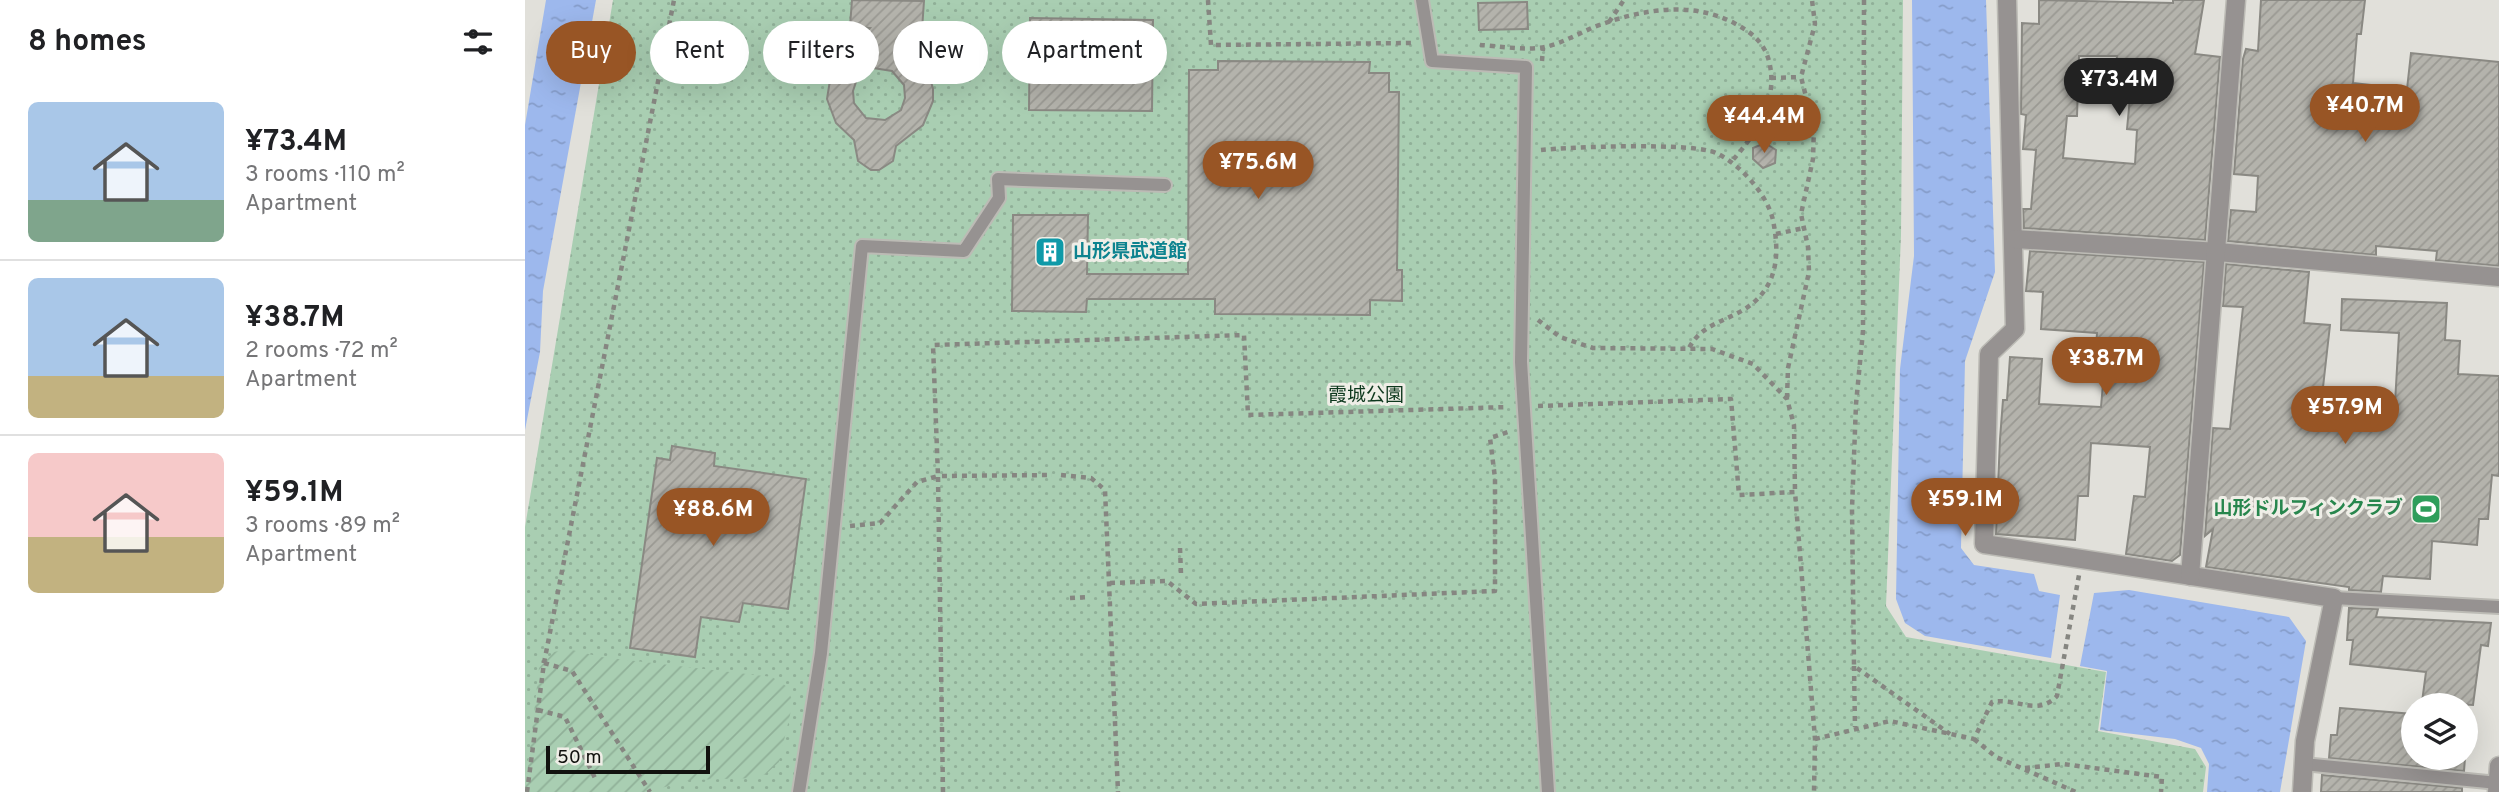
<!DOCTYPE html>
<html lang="en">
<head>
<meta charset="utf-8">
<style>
  :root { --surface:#fff; --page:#f2f2f2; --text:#202124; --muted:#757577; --line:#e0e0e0; --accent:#985525 }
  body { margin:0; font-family:Overpass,"Noto Sans JP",sans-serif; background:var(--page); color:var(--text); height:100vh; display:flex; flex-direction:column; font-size:26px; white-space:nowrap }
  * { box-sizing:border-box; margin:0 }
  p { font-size:23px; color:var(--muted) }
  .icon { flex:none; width:38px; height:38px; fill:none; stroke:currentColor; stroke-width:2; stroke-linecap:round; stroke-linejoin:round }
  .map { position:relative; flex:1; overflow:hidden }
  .panel { display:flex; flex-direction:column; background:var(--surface); width:525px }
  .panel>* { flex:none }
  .hud { position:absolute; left:21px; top:21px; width:665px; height:63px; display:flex; gap:14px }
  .buttons { position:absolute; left:1876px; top:693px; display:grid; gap:14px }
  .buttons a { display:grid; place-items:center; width:77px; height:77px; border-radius:50%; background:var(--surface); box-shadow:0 7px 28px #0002; font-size:35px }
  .scale { position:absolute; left:21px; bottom:18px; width:164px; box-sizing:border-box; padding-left:7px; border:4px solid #12120f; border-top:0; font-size:19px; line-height:24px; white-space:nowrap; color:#12120f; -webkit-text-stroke:5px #efeee7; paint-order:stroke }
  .price { position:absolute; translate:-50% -60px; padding:0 16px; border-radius:24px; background:var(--accent); color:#fff; font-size:23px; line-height:46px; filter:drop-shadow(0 2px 4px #0008) }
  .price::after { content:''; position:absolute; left:50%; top:42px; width:21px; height:16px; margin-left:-10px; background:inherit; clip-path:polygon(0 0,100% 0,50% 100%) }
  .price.selected { background:#222; color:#fff }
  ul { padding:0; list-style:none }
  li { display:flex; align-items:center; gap:21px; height:175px; padding:0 28px }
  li+li { border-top:2px solid var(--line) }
  li span { display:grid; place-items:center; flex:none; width:196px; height:140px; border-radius:10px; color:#555 }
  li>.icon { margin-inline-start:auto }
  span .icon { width:84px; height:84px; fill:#fffc; stroke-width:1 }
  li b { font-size:30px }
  h2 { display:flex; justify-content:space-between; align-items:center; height:84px; padding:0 28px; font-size:30px }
  .chip { padding:0 24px; border-radius:32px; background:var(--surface); box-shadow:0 7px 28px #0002; font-size:24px; line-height:63px }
  .chip.selected { background:var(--accent); color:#fff }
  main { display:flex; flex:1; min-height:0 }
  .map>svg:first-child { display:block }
  .park { fill:url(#park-dots) }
  .garden { fill:url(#garden-furrows) }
  .water { fill:url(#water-ripples) }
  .building { fill:url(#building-hatch); stroke:#8a8983; stroke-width:2; fill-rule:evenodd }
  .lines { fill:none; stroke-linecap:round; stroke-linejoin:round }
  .service-casing { stroke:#bcbbb5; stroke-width:16 }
  .minor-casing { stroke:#bcbbb5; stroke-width:21 }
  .tertiary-casing { stroke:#bcbbb5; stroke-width:21 }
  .path { stroke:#868681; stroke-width:4.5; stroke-dasharray:5 5; stroke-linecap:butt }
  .service { stroke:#969291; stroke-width:12 }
  .minor { stroke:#969291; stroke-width:18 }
  .tertiary { stroke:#969291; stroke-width:18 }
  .labels { text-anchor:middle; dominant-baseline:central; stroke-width:6; stroke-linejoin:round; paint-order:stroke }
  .culture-label { font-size:19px; font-weight:bold; fill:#0d838f; stroke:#efeee7; text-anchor:start }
  .park-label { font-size:19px; fill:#0d381d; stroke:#efeee7 }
  .leisure-label { font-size:19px; font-weight:bold; fill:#27864d; stroke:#efeee7; text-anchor:end }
</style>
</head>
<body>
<main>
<section class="panel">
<h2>8 homes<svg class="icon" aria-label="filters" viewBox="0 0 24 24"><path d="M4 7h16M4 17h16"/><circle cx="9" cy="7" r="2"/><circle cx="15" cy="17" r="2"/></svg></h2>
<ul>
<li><span style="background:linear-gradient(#a9c7e8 70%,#7fa58c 0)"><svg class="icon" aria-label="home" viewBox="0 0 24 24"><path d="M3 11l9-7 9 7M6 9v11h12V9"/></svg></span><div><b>¥73.4M</b><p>3 rooms · 110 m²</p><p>Apartment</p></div></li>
<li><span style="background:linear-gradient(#a9c7e8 70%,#c2b280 0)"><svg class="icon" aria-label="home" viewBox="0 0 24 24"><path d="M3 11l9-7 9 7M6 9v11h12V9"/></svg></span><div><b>¥38.7M</b><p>2 rooms · 72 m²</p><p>Apartment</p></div></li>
<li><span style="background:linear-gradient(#f6c9c9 60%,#c2b280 0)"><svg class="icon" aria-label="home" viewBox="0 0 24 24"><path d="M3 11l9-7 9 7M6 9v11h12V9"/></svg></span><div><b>¥59.1M</b><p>3 rooms · 89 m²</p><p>Apartment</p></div></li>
</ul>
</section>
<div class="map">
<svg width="1974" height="792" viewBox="0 0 1974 792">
  <defs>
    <pattern id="park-dots" width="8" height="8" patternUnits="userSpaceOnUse" patternTransform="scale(1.75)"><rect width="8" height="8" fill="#a9ceb2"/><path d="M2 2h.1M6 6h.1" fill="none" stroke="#90b098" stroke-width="1.8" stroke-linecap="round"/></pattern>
    <pattern id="garden-furrows" width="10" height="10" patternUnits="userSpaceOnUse" patternTransform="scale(1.75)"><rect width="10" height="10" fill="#a9ceb2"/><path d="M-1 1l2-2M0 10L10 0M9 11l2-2" fill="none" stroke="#90b098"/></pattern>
    <pattern id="water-ripples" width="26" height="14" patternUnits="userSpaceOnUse" patternTransform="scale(1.75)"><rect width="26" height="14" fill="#9db8ed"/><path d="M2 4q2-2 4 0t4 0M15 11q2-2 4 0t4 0" fill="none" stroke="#869dca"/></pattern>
    <pattern id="building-hatch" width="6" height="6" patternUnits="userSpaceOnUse" patternTransform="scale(1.75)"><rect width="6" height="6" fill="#b4b3ac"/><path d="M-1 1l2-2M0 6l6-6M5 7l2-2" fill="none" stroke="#9a9993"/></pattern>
  </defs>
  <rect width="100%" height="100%" fill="#e1e0da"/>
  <!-- park -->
  <path class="park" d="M88 0H1378L1376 235 1361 606 1381 637 1581 672 1573 731 1670 749 1681 767 1678 792H0V527Z"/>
  <!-- garden -->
  <path class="garden" d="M43 649 76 657 247 677 261 686 268 702 254 762 241 774 230 778 166 780 121 792H0L14 668 29 652Z"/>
  <!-- water -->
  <g class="water">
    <path d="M21 0H71L18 291 15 352 0 430V125Z"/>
    <path d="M1387 0H1461L1470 272 1440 361 1436 548 1449 565 1509 574 1514 591 1535 595 1526 658 1400 636 1380 623 1371 599 1375 369 1389 256Z"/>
    <path d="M1604 590 1764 617 1781 641 1755 792H1682L1684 764 1676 748 1650 739 1575 730 1582 671 1555 666 1569 593Z"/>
  </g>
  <!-- building -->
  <g class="building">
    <path d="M327 0 399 1 396 44 408 89V101L398 125 371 146 368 161 354 170H346L333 161 329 140 311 123 302 99 306 74 312 63 345 28 325 26ZM348 68 367 71 379 85 380 98 376 110 360 120 341 118 329 103 328 91 332 79Z"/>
    <path d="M1514 0 1648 3V0H1679L1670 54 1695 57 1680 240 1499 228 1498 209H1506L1511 150 1498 149 1501 115 1496 114 1497 23 1514 24ZM1554 56H1592L1590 75 1607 76 1602 129 1612 130 1610 164 1538 158 1542 116H1552Z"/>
    <path d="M1736 0H1840L1836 34H1832L1828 83 1882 89 1886 53 1974 62V266L1911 260 1912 251 1851 246V255L1703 241 1706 210 1731 212 1733 176 1709 174 1718 59 1721 49 1733 51Z"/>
    <path d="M1002 2 1003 29 954 30 953 3Z"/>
    <path d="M505 18 628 20 627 111 504 110Z"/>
    <path d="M693 61 845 62 844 73H864V92H874L872 270H877V301L845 300V315L690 314V299H562L561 312 487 311 488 215H563L562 274H663L664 70H693Z"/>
    <path d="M1240 143 1251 150 1250 163 1238 168 1228 159V148Z"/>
    <path d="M1505 251 1679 262 1655 555 1647 561 1601 554 1609 496 1620 497 1625 447 1566 443 1563 496H1553L1550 540 1471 534 1475 439 1478 400H1482L1485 357 1517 359 1514 404 1576 407 1581 349 1571 348 1572 333 1516 329 1518 292 1501 291Z"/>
    <path d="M1701 264 1784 272 1779 323 1805 325 1795 414 1869 421 1874 333 1816 330 1817 299 1922 303 1920 340 1935 341 1933 374 1974 376V476L1967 475 1963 519H1954L1952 545 1907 541 1905 579 1858 576 1856 592 1824 590V587L1681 567 1688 529 1680 536 1688 428 1705 429 1718 307 1698 306Z"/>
    <path d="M147 446 190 453 189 466 281 479 263 609 218 603 214 622 176 617 170 657 105 648 132 458 145 460Z"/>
    <path d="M1824 608 1853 609 1851 617 1966 623 1963 646 1956 645 1948 705 1897 702 1901 672 1825 664 1828 640H1822Z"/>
    <path d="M1815 708 1888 714V758H1940L1939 771 1804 758 1806 735H1812Z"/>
    <path d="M1797 775 1937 788V792H1796Z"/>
  </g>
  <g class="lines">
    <!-- service casing -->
    <g class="service-casing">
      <g id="service">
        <path d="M897 0 907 61 1001 67 996 362 1023 792"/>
        <path d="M1809 598 1974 607"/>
        <path d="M1778 764 1973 783"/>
        <path d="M274 792 296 653 337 246 439 251 474 198 473 179 640 185"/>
      </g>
    </g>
    <!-- minor casing -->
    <g class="minor-casing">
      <g id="minor">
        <path d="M1482 0 1490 329 1464 354 1459 544 1809 598 1780 741 1777 792"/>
        <path d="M1490 239 1693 252 1974 277"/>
        <path d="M1665 576 1711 0"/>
      </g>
    </g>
    <!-- tertiary casing -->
    <g class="tertiary-casing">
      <path id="tertiary" d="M1972 792 1974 766"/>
    </g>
    <!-- path -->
    <g class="path">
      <path d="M683 0 686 45 888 43"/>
      <path d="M1339 0 1338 331 1331 404 1327 509 1329 666 1425 734"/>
      <path d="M1084 22 1099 0"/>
      <path d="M955 45C975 46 1001 51 1020 47 1037 43 1053 34 1069 27 1114 10 1165 0 1209 23 1226 32 1239 42 1244 61 1254 101 1231 134 1206 162"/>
      <path d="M1017 61 1018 48"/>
      <path d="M1246 78 1276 77"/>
      <path d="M1016 150C1045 147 1168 142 1191 153 1215 164 1242 194 1248 220 1252 241 1254 263 1244 283 1223 323 1182 314 1164 348"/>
      <path d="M1251 234 1279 228"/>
      <path d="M1013 320 1035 337 1068 348 1187 349 1228 364 1262 399 1269 425 1270 492"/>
      <path d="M1262 398 1263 368 1284 272 1283 247 1276 214 1288 159 1289 128 1276 77 1290 24 1287 0"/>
      <path d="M1013 406 1206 399 1214 495 1270 492 1290 739 1289 792"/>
      <path d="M536 475 566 478 580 490 593 792"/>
      <path d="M325 526 355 523 392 482 413 476 408 345 719 335 723 415 983 407"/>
      <path d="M655 548 656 574"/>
      <path d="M585 583 642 581 671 604 970 591V478L965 438 986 431"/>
      <path d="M545 598 564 597"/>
      <path d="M19 663 47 671 125 792"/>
      <path d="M1329 666 1330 727"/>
      <path d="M13 710 40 717 70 778"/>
      <path d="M1290 739 1365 721 1449 739 1467 702C1491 697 1512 717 1532 696L1554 575"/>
      <path d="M1449 739 1471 757 1551 792"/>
      <path d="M1500 768 1538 764 1637 777 1636 792"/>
      <path d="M2 792 19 663 149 0"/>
      <path d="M418 792 413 476 527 475"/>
    </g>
    <!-- service -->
    <use href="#service" class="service"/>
    <!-- minor -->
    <use href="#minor" class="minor"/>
    <!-- tertiary -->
    <use href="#tertiary" class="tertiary"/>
  </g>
  <!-- icons -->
  <defs>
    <g id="building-square" transform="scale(1.575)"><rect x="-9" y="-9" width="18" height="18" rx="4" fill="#0f9aa8" stroke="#efeee7"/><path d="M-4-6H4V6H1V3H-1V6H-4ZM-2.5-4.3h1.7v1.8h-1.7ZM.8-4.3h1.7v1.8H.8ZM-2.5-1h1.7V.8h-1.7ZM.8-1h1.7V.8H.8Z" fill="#fff"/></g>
    <g id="stadium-square" transform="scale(1.575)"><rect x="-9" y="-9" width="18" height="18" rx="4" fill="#2e9e5b" stroke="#efeee7"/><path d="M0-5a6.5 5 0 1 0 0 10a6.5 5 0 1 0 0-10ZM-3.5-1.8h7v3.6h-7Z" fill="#fff"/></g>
  </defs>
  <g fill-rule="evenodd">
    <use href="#building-square" x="525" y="252"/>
    <use href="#stadium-square" x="1901" y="509"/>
  </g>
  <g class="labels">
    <!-- culture labels -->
    <g class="culture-label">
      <text x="548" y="252">山形県武道館</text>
    </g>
    <!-- park labels -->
    <g class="park-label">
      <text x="841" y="396">霞城公園</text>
    </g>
    <!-- leisure labels -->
    <g class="leisure-label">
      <text x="1878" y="509">山形ドルフィンクラブ</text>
    </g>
  </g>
</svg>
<div class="buttons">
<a><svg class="icon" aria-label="layers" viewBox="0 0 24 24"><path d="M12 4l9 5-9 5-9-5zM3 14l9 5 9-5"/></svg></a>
</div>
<div class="scale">50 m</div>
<b class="price selected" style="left:1594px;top:118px">¥73.4M</b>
<b class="price" style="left:1840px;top:144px">¥40.7M</b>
<b class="price" style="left:1239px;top:155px">¥44.4M</b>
<b class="price" style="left:733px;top:201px">¥75.6M</b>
<b class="price" style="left:1581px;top:397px">¥38.7M</b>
<b class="price" style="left:1820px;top:446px">¥57.9M</b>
<b class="price" style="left:1440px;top:538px">¥59.1M</b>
<b class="price" style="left:188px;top:548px">¥88.6M</b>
<div class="hud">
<a class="chip selected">Buy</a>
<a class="chip">Rent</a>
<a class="chip">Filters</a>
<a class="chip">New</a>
<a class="chip">Apartment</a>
</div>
</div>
</main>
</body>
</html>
